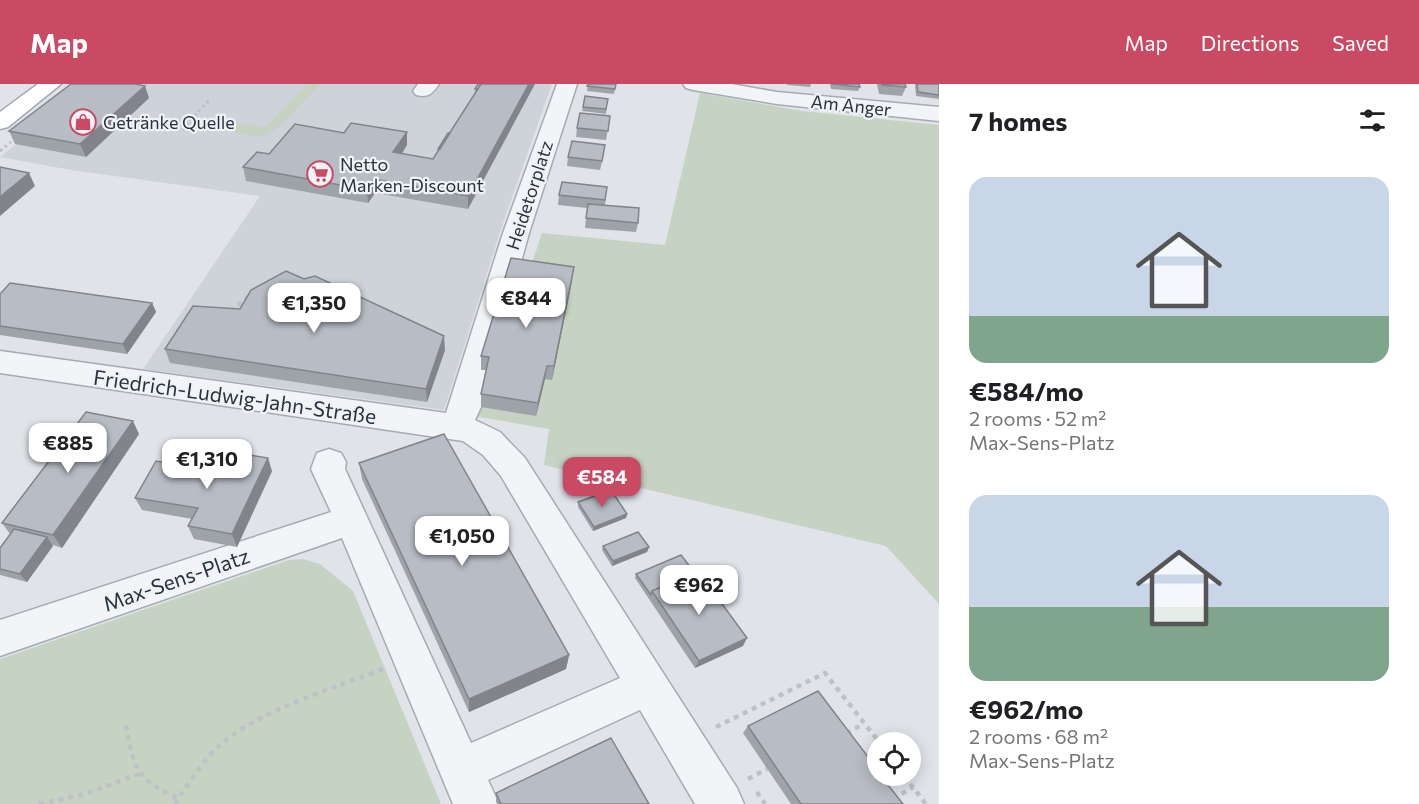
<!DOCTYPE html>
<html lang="en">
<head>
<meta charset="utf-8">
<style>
  :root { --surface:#fff; --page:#f6f6f6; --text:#202124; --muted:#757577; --accent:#c94a62 }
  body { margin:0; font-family:Commissioner,sans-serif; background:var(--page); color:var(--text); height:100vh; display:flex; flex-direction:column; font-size:22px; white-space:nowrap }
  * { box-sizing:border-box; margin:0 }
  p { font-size:20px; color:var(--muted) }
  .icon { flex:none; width:33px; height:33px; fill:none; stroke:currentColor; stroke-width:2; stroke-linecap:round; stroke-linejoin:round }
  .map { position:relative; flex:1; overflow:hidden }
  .side { display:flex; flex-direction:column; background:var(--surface); width:480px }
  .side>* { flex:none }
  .fabs { position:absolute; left:867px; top:648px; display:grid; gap:12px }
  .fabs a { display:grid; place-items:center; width:54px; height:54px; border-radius:50%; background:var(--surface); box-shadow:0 3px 15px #0003; font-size:30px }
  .price { position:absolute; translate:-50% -51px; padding:0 14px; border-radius:12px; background:#fff; color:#222; font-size:20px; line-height:39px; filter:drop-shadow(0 2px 3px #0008) }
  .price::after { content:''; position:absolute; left:50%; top:36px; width:18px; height:14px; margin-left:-9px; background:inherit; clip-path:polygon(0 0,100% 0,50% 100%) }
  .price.on { background:var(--accent); color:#fff }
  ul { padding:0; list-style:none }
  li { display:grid; align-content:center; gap:12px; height:318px; padding:0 30px }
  li span { display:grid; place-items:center; height:186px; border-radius:18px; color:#555 }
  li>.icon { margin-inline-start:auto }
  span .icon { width:108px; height:108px; fill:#fffc; stroke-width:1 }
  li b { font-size:26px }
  h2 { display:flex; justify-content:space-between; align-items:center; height:72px; padding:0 30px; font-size:26px }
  header { display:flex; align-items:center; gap:36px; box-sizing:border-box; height:84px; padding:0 30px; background:var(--accent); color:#fff }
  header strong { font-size:28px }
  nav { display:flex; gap:33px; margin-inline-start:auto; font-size:21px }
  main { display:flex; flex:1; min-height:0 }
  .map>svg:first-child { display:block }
  .built { fill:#ced3da }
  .green { fill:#c6d2c2 }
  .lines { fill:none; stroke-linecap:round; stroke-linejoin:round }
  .minor-casing { stroke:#a5abb3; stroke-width:3 }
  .major-casing { stroke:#a0a9b4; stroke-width:3 }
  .path-far2 { stroke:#bec2c7; stroke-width:3; stroke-dasharray:3 3; stroke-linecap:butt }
  .path-far1 { stroke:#bec2c7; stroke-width:4; stroke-dasharray:4.5 4.5; stroke-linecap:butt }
  .path { stroke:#bec2c7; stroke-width:4.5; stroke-dasharray:5 5; stroke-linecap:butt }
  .minor { fill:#f3f4f7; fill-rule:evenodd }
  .major { fill:#fff; fill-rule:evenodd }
  .wall { fill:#9ea3a9 }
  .shaded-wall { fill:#81848a }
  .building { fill:#b8bdc5; stroke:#81848a; stroke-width:1.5 }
  .labels { text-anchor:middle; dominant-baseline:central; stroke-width:4.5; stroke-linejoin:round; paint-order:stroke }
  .far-street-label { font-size:18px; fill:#29323f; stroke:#f0f3f6 }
  .far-poi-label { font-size:18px; fill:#29323f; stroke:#f0f3f6; text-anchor:start }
  .street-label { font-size:21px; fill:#29323f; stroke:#f0f3f6 }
</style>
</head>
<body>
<header>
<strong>Map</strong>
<nav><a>Map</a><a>Directions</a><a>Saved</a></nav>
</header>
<main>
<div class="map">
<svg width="939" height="720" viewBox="0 0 939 720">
  <rect width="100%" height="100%" fill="#e0e4e9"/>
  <!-- built -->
  <path class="built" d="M91 0H552L501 145 444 326 143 285 260 112 71 86 0 73Z"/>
  <!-- green -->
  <g class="green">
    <path d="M307 0H320L281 42 261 53 237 50 233 43 239 39 265 43Z"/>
    <path d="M700 9 802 27 939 41V520L886 462 544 381 549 345 468 331 528 191 542 149 665 161Z"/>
    <path d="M303 475 320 480 353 507 441 720H0V575L289 476Z"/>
  </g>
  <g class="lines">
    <!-- minor casing -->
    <g class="minor-casing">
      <g id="minor">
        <path d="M418 0H439C432 10 428 14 416 11L413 7Z"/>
        <path d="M557 0H577L529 149 481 323 475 336 500 348 525 374 737 704 744 720H695L640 626 488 696 499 720H453L342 454 0 572V536L331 428 311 385 317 369 329 365 341 369 346 378 345 385 471 659 620 594 501 392 483 371 463 357 0 289V267L446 329 503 149Z"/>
        <path d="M683 0H731L777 8 939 23V37L777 20 693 6 686 4Z"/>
      </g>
    </g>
    <!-- major casing -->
    <g class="major-casing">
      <path id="major" d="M38 0H61L8 43 0 45V28Z"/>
    </g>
    <!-- path-far2 -->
    <g class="path-far2">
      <path d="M183 46C193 36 198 26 209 17"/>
      <path d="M0 67 11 58"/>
    </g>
    <!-- path-far1 -->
    <path class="path-far1" d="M231 227 250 211"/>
    <!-- path -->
    <g class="path">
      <path d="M126 641C133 683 137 697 178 714"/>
      <path d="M716 643 825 589 879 658"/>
      <path d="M846 649 864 640"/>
      <path d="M904 692 926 720"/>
      <path d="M748 695 767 685"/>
      <path d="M757 708 765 720"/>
      <path d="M893 715 913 703"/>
      <path d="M39 720 85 710 139 690"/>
      <path d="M175 720C188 700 202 677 220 661 258 627 334 604 383 585"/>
    </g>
    <!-- minor -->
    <use href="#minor" class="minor"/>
    <!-- major -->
    <use href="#major" class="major"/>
  </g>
  <!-- wall -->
  <g class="wall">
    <path d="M478 0 468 125 375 109 368 119 246 97 243 83 269 70 407 61 402 70 433 75 438 68V65L450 49 475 9V5Z"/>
    <path d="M588 0H616L614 10 587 7Z"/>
    <path d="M787 0H811L810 3 787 1Z"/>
    <path d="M830 0H859L860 3 858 7 831 5Z"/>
    <path d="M877 0H905L906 3 902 12 879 10Z"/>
    <path d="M915 0H939V15L916 12Z"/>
    <path d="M149 14 86 73 15 60 9 47Z"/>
    <path d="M608 15 606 30 582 27 583 23Z"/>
    <path d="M610 32 606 56 576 53 577 44Z"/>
    <path d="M604 70 600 86 567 82 568 73Z"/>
    <path d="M607 103 605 121 638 139 636 148 585 144 587 124 558 121 559 111Z"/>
    <path d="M572 197 552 296 545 295 536 332 481 323V310L486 286H481V272Z"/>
    <path d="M0 210 152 219 156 228 127 270 0 251Z"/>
    <path d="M165 265 445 266 427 318 170 279Z"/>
    <path d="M139 350 62 464 53 461 27 498 0 491V464L10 450 2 439Z"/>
    <path d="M359 379 569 571 566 585 469 628 362 395Z"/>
    <path d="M272 387 237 463 194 455 188 442 192 435 142 426 135 414Z"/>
    <path d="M578 418 627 430 626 434 593 447 578 423Z"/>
    <path d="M603 462 649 463 647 468 612 482 602 466Z"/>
    <path d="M636 490 743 562 695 584 635 494Z"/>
    <path d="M748 642 903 720H791L743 649Z"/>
    <path d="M496 709 649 720H497L496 718Z"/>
  </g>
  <!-- shaded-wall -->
  <g class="shaded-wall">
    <path d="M529 0H535L468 125V112Z"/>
    <path d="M145 2 149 14 86 73 80 60Z"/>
    <path d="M407 48V61L394 81 393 68Z"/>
    <path d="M29 89 35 102 0 132V113Z"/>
    <path d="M374 95 375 109 368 119 367 106Z"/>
    <path d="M574 183 572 197 552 296 554 282Z"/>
    <path d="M152 219 156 228 127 270 123 260Z"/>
    <path d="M444 252 445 266 427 318 426 305Z"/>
    <path d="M547 282 545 295 536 332 538 319Z"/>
    <path d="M133 337 139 350 62 464 53 451Z"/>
    <path d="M268 374 272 387 237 463 232 450Z"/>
    <path d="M627 430 626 434 593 447 594 443Z"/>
    <path d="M47 453 53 462 27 498 20 490Z"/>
    <path d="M649 463 647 468 612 482 613 477Z"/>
    <path d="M747 554 743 562 695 584 699 577Z"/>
    <path d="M569 571 566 585 469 628V615Z"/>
  </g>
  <!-- building -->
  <g class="building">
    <path d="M71 0H135L145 2 80 60 9 47Z"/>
    <path d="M478 0H481L478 5H475Z"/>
    <path d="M481 0H529L468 112 374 95 367 106 243 83 257 68 269 70 295 40 344 49 351 39 407 48 393 68 433 75Z"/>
    <path d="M588 0H616L615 5 587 2Z"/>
    <path d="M832 0H859L860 3Z"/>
    <path d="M882 0H905L906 3 882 1Z"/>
    <path d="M917 0H939V11L918 8Z"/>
    <path d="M585 12 608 15 606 25 583 23Z"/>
    <path d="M580 29 610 32 608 47 577 44Z"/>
    <path d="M448 49H450L440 65H438Z"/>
    <path d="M572 57 605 61 602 77 568 73Z"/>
    <path d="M0 83 29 89 0 113Z"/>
    <path d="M562 98 607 103 605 116 559 111Z"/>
    <path d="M588 120 639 124 638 139 586 134Z"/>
    <path d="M511 174 574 183 554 282H547L538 319 481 310 489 273 481 272Z"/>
    <path d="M286 187 304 195 315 192 444 252 426 305 165 265 193 222 240 225 251 206Z"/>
    <path d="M10 199 152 219 123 260 0 242V210Z"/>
    <path d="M86 328 133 337 53 451 2 439Z"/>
    <path d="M444 350 569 571 469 615 359 379Z"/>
    <path d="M230 368 268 374 232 450 188 442 198 424 135 414 156 377 219 388Z"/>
    <path d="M611 406 627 430 594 443 578 418Z"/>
    <path d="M14 445 47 453 20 490 0 485V464Z"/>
    <path d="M638 448 649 463 613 477 603 462Z"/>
    <path d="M681 471 695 489 652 507 651 511 636 490Z"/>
    <path d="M698 487 747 554 699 577 652 507Z"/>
    <path d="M818 607 878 686V692H881L903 720H801L748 642Z"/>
    <path d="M611 654 649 720H501L496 709Z"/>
  </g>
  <!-- icons -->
  <defs>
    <g id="shop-ring" transform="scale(1.35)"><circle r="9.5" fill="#f0f3f6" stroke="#c94a62" stroke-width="1.5"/><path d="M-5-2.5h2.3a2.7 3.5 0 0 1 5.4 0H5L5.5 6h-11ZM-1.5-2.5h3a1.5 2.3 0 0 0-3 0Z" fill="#c94a62"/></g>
    <g id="supermarket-ring" transform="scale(1.35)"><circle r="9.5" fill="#f0f3f6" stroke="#c94a62" stroke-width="1.5"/><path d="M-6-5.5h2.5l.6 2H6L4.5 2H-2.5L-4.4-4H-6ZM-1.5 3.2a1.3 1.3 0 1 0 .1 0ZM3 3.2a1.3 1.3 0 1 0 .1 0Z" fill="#c94a62"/></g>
  </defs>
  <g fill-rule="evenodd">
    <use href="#shop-ring" x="83" y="38"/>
    <use href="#supermarket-ring" x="320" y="90"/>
  </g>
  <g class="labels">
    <!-- far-street labels -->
    <g class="far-street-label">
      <text transform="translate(851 21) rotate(6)">Am Anger</text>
      <text transform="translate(529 111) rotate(-72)">Heidetorplatz</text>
    </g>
    <!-- far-poi labels -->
    <g class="far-poi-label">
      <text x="103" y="38">Getränke Quelle</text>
      <text x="340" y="80">Netto<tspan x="340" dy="21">Marken-Discount</tspan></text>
    </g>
    <!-- street labels -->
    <g class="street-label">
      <text transform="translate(235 312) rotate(8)">Friedrich-Ludwig-Jahn-Straße</text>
      <text transform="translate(176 495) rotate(-19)">Max-Sens-Platz</text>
    </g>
  </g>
</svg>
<div class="fabs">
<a><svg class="icon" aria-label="locate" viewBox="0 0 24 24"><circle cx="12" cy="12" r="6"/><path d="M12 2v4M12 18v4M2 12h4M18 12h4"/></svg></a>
</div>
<b class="price" style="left:526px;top:245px">€844</b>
<b class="price" style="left:314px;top:250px">€1,350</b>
<b class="price" style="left:68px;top:390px">€885</b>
<b class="price" style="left:207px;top:406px">€1,310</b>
<b class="price on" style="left:602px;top:424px">€584</b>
<b class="price" style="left:462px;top:483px">€1,050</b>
<b class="price" style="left:699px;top:532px">€962</b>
</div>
<section class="side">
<h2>7 homes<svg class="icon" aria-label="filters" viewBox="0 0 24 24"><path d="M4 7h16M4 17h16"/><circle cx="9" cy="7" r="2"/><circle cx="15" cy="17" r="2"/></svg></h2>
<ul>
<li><span style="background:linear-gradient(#c9d6e8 75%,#7fa58c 0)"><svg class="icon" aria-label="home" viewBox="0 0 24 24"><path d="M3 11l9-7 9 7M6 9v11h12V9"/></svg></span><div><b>€584/mo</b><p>2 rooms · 52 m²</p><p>Max-Sens-Platz</p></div></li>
<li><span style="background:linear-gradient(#c9d6e8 60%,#7fa58c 0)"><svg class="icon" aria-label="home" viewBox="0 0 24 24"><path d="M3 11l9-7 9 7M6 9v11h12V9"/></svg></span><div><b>€962/mo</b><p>2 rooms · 68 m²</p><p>Max-Sens-Platz</p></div></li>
</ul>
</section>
</main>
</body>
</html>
